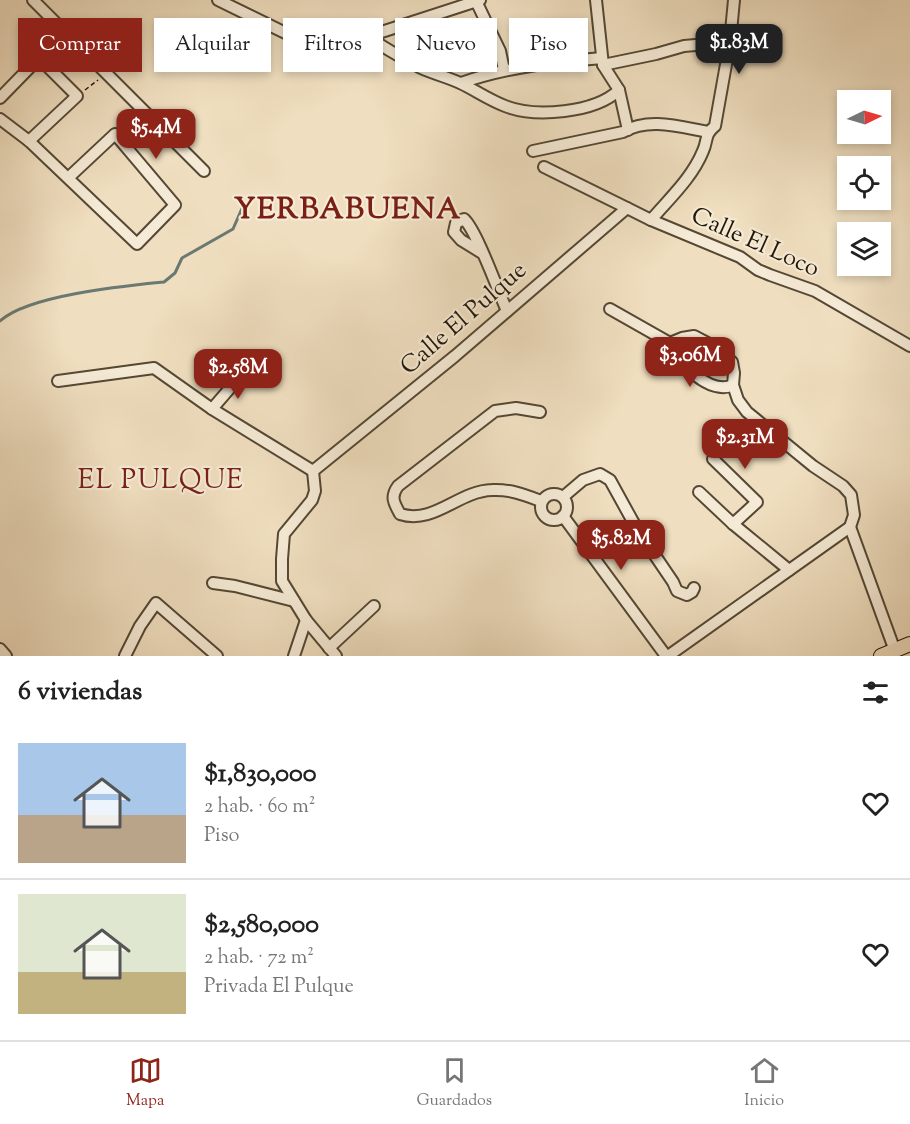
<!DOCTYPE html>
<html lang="es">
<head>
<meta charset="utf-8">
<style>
  :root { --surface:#fff; --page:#f2f2f2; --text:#222; --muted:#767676; --line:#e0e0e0; --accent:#8f2418 }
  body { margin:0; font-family:"Sorts Mill Goudy",serif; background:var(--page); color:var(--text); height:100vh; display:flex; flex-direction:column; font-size:22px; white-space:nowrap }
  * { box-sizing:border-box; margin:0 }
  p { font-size:20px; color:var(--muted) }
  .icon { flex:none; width:33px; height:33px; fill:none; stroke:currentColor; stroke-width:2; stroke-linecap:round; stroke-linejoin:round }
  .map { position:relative; height:656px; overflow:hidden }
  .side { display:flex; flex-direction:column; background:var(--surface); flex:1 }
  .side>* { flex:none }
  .top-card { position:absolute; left:18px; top:18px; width:600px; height:54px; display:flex; gap:12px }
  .needle { width:39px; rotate:85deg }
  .fabs { position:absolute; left:837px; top:90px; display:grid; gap:12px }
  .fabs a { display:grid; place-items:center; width:54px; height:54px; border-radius:0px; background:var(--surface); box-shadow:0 3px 9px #0003; font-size:30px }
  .price { position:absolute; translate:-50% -51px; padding:0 14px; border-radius:12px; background:var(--accent); color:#fff; font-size:20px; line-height:39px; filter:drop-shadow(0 2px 3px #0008) }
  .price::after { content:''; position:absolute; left:50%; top:36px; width:18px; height:14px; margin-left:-9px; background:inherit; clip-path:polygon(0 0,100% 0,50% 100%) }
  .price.selected { background:#222; color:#fff }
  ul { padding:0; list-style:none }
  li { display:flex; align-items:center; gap:18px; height:150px; padding:0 18px }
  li+li { border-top:2px solid var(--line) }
  li span { display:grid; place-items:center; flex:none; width:168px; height:120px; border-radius:0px; color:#555 }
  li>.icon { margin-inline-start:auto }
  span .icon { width:72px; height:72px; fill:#fffc; stroke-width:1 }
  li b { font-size:26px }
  h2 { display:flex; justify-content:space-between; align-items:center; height:72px; padding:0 18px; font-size:26px }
  .pill { padding:0 21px; border-radius:0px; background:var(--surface); box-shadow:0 3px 9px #0003; font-size:21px; line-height:54px }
  .pill.selected { background:var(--accent); color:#fff }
  .tab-bar { display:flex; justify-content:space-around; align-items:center; height:84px; border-top:2px solid var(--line); background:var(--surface); font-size:16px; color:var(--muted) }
  .tab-bar a { display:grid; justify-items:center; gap:3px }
  .tab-bar .selected { color:var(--accent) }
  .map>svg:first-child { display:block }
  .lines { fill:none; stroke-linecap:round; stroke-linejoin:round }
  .stream { stroke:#6a7971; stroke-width:3 }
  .minor-casing { stroke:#544835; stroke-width:14 }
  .major-casing { stroke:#211607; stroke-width:16 }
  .path { stroke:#211607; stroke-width:1.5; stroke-dasharray:4.5 3; stroke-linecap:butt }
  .minor { stroke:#f5ead5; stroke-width:10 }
  .major { stroke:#efdebf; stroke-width:14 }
  .labels { text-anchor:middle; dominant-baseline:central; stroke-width:4.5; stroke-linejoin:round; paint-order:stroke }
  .street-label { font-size:24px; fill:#211607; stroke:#f5ead5 }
  .quarter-label { font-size:27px; letter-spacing:1.5px; fill:#7a1f14; stroke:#f5ead5 }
  .district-label { font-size:30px; font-weight:bold; letter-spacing:1.5px; fill:#7a1f14; stroke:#f5ead5 }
</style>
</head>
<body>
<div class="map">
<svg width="910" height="656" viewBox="0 0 910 656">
  <rect width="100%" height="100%" fill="#efdebf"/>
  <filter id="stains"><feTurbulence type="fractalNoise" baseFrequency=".00333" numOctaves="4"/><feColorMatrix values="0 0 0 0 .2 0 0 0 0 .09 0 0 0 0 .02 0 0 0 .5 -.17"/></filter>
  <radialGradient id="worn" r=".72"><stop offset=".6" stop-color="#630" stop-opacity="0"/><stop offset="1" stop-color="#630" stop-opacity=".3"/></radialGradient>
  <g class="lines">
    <!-- stream -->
    <path class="stream" d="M0 321C28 295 124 286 164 282L175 273 182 258 233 229 243 206"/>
    <!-- minor casing -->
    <g class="minor-casing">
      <g id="minor">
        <path d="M33 0 204 171"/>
        <path d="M218 0 312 46 326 50 480 0"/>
        <path d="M596 0 603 65 619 90 628 130"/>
        <path d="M476 1 500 51 504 70"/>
        <path d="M369 37C385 49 404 59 421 68 434 74 447 77 460 83 475 90 489 100 505 106 535 118 595 113 619 90"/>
        <path d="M603 65 656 54 684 46 730 42"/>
        <path d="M461 83C507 67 553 62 602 58"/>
        <path d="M0 98 39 58 77 96 29 141"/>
        <path d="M0 119 29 141 137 244 175 205 115 134 68 178"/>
        <path d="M533 151 623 132C649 117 680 127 708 132"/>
        <path d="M544 167 627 208"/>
        <path d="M651 220C669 199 692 178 703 151 708 140 704 135 715 126L730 42 734 0"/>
        <path d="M482 253 461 240 454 232 456 223 464 219C477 231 498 291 507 311"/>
        <path d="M610 309 670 343"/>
        <path d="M670 343C677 363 711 396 733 385"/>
        <path d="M58 381 154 368 212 409 313 471"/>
        <path d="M212 409 243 373"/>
        <path d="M540 412 516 408 495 411 398 486C390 497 394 503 400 514 434 525 458 491 492 490 510 489 525 495 541 501"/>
        <path d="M713 459 757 502 733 524"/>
        <path d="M699 492 733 524 789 570"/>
        <circle cx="554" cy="507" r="13"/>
        <path d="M563 497 583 480 600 474 610 480 637 529 673 582 677 591 687 595 692 592 694 588"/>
        <path d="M563 516 666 656"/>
        <path d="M850 527 895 651"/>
        <path d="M213 583 235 586 294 601"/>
        <path d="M329 648 374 606"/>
        <path d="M0 649 6 656"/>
        <path d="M125 656 140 626 156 603 217 656"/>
        <path d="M294 656 306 620"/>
        <path d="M336 656 306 620 282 581V559L284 534 312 500 315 491 313 471 455 356 627 208 651 220 740 257 758 270 770 275 815 291 910 346"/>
        <path d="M668 656 850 527 854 515 851 495 843 486 813 466 747 412 738 400 733 385 734 373 732 362 715 347 694 336 682 338 670 343"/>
      </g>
    </g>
    <!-- major casing -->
    <g class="major-casing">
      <path id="major" d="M881 656 910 644"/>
    </g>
    <!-- path -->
    <path class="path" d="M85 90 98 80"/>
    <!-- minor -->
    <use href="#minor" class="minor"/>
    <!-- major -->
    <use href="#major" class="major"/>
  </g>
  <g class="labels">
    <!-- street labels -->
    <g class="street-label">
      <text transform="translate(755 243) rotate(24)">Calle El Loco</text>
      <text transform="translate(464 319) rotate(-41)">Calle El Pulque</text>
    </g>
    <!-- quarter labels -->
    <g class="quarter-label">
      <text x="161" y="481">EL PULQUE</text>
    </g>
    <!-- district labels -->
    <g class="district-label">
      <text x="348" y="210">YERBABUENA</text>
    </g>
  </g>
  <rect width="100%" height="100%" filter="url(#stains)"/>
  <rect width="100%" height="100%" fill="url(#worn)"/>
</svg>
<div class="fabs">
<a><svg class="needle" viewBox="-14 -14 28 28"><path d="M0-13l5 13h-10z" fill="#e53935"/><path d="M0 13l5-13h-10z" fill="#767676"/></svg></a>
<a><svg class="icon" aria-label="locate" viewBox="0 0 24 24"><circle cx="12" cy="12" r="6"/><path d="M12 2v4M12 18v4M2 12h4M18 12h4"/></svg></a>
<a><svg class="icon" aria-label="layers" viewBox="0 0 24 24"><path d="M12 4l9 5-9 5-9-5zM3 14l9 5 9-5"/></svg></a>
</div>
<b class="price selected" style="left:739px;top:75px">$1.83M</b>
<b class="price" style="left:156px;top:160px">$5.4M</b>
<b class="price" style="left:690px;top:388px">$3.06M</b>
<b class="price" style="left:238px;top:400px">$2.58M</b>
<b class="price" style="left:745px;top:470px">$2.31M</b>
<b class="price" style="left:621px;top:571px">$5.82M</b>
<div class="top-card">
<a class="pill selected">Comprar</a>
<a class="pill">Alquilar</a>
<a class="pill">Filtros</a>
<a class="pill">Nuevo</a>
<a class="pill">Piso</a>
</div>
</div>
<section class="side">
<h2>6 viviendas<svg class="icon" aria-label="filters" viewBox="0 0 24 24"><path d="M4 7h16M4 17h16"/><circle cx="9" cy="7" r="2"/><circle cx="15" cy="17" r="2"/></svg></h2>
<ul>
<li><span style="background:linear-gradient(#a9c7e8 60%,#b9a48a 0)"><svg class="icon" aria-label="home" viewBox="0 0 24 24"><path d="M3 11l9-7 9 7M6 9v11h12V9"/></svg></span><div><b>$1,830,000</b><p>2 hab. · 60 m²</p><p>Piso</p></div><svg class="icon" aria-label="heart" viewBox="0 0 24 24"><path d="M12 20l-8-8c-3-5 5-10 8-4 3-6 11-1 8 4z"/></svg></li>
<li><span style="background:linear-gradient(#dfe7d0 65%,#c2b280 0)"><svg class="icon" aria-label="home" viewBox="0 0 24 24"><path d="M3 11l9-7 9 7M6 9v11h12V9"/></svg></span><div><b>$2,580,000</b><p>2 hab. · 72 m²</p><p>Privada El Pulque</p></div><svg class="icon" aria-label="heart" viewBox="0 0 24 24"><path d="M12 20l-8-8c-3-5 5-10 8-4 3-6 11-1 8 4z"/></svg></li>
</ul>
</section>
<nav class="tab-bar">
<a class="selected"><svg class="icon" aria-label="map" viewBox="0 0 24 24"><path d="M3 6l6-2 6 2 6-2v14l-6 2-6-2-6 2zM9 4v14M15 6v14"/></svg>Mapa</a>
<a><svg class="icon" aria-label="saved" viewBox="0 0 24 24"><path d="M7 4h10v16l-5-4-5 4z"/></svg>Guardados</a>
<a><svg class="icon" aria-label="home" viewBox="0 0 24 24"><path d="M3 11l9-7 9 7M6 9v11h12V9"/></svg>Inicio</a>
</nav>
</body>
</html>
